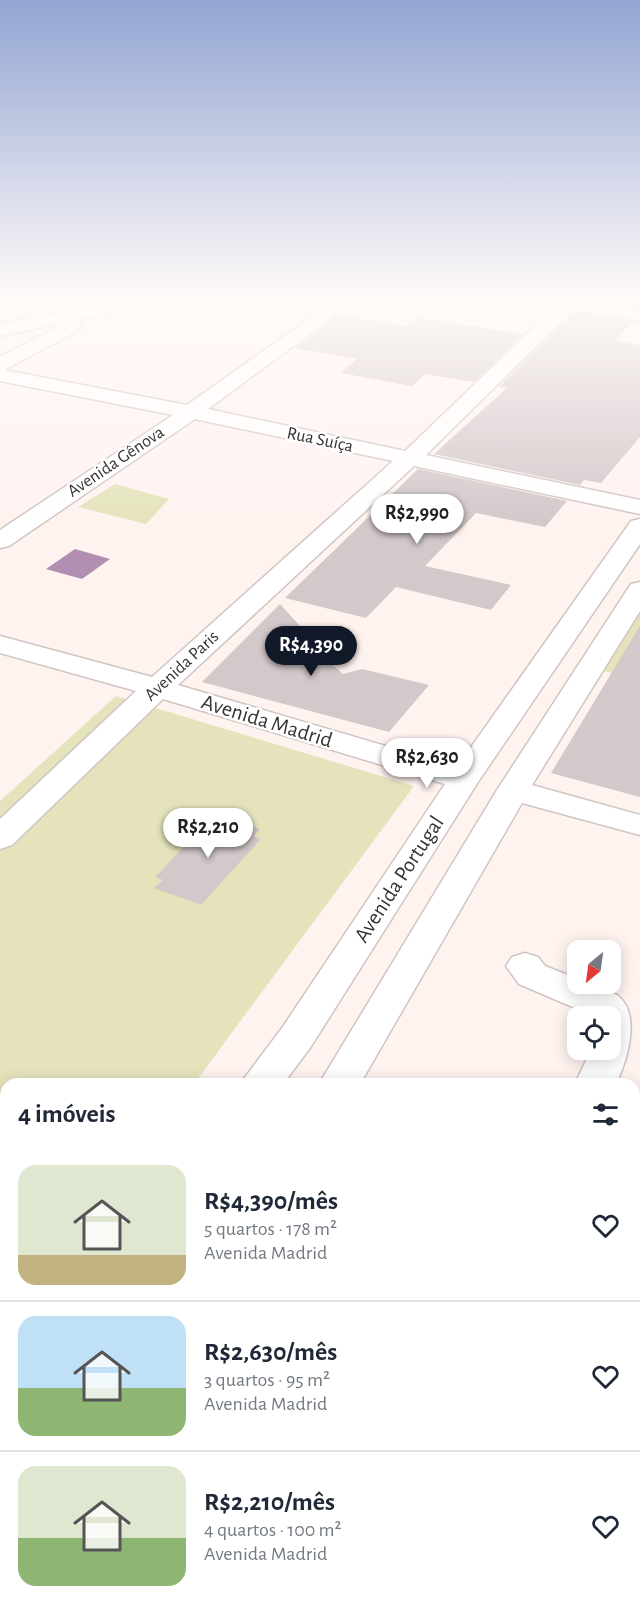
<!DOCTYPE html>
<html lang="pt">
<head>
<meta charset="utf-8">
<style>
  :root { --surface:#fff; --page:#f6f6f7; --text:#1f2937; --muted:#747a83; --line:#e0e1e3; --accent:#111827 }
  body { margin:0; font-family:"Alegreya Sans",sans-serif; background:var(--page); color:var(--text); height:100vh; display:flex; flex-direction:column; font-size:22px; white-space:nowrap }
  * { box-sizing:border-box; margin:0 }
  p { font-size:20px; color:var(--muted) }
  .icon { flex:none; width:33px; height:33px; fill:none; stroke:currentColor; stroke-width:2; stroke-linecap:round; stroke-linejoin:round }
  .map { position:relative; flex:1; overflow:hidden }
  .side { position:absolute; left:0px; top:1078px; width:640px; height:536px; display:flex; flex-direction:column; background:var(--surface); border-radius:18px 18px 0 0; box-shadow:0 3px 15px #0003 }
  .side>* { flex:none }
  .needle { width:39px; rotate:209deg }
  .buttons { position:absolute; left:567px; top:940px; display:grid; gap:12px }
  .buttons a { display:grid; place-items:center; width:54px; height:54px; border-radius:12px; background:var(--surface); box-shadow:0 3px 15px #0003; font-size:30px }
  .price { position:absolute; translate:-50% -51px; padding:0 14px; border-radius:21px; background:#fff; color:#222; font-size:20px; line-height:39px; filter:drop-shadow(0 2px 3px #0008) }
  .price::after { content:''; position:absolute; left:50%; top:36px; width:18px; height:14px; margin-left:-9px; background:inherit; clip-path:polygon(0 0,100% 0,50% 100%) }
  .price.active { background:var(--accent); color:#fff }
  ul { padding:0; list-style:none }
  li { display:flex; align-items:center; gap:18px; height:150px; padding:0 18px }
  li+li { border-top:2px solid var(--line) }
  li span { display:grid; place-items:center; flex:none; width:168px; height:120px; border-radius:18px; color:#555 }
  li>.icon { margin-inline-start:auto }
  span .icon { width:72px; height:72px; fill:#fffc; stroke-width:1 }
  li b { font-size:26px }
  h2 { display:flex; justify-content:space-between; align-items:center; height:72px; padding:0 18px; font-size:26px }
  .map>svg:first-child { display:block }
  .green { fill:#e4e3bc }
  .water { fill:#b38eb3 }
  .building { fill:#d3c8ca }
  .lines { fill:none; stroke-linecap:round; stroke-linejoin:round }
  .minor-casing { stroke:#d0c5c2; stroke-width:3 }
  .minor { fill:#fff; fill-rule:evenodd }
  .labels { text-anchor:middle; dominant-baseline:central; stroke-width:5; stroke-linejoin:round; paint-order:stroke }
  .far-street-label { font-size:18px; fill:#383332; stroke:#fff }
  .street-label { font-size:22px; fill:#383332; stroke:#fff }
</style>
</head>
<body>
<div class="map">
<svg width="640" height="1613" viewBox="0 0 640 1613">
  <rect width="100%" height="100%" fill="#fff3f0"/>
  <!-- green -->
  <g class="green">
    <path d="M115 484 169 499 146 524 78 507Z"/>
    <path d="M640 609V680L591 668Z"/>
    <path d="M116 696 414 786 194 1084H6V1222L0 1220V801Z"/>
  </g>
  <!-- water -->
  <path class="water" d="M75 549 110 559 82 579 46 569Z"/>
  <!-- building -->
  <g class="building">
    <path d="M588 298H640V308L587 299Z"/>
    <path d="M574 312 634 321 614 341 640 345V437L601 483 584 480 580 485 434 454 507 388 499 387Z"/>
    <path d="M339 315 405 326 416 317 523 334 474 382 425 374 412 386 341 373 357 359 295 348Z"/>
    <path d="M418 469 567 501 545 527 476 513 425 566 511 585 491 610 396 587 366 618 285 598Z"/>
    <path d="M280 604 329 658 327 660 343 674 362 669 429 685 389 732 202 682Z"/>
    <path d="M640 626V797L551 773Z"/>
    <path d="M217 813 260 829 253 836 261 839 201 905 154 888 163 880 155 877Z"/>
  </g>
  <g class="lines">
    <!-- minor casing -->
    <g class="minor-casing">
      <g id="minor">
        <path d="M135 298H173L164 303 77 320 83 325 81 329 4 370 187 405 338 298H359L208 409 405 451 555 307 524 302 521 298H584L582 301 640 310V320L573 310 426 455 640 500V514L414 466 178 685 457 767 631 521 640 519V544L480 779 310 1048 283 1084H240L282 1028 445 784 163 699 12 845 0 849V819L136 691 0 653V636L152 677 393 461 195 419 9 546 0 548V530L173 415 0 381V357L64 323 0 336V324Z"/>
        <path d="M640 582V611L532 785 640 815V835L522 803 360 1084H319L497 790 627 590 631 584Z"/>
        <path d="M525 953 538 957 545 966 578 979V984C592 984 603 989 617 995 640 1012 630 1054 616 1084H575L591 1050H610V1017H596L519 984 506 966 512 957Z"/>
        <path d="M0 1188 6 1190V1228L0 1226Z"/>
        <path d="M6 1418V1474L0 1476V1420Z"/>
        <path d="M634 1465 640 1467V1520L634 1518Z"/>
        <path d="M6 1581V1608H38L36 1613H0V1583Z"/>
      </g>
    </g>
    <!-- minor -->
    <use href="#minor" class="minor"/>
  </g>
  <!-- sky -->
  <linearGradient id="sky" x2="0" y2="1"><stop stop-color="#93a5d3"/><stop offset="0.57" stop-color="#fffaf8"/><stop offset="1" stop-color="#fffaf8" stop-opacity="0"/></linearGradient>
  <rect width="640" height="524" fill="url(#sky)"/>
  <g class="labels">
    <!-- far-street labels -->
    <g class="far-street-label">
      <text transform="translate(320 440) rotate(12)">Rua Suíça</text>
      <text transform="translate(116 462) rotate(-34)">Avenida Gênova</text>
      <text transform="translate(182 666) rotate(-43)">Avenida Paris</text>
    </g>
    <!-- street labels -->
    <g class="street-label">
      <text transform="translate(267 721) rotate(17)">Avenida Madrid</text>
      <text transform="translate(399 879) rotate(-57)">Avenida Portugal</text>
    </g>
  </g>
</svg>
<div class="buttons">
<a><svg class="needle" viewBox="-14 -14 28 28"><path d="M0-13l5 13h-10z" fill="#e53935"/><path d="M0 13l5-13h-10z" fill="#747a83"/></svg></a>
<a><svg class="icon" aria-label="locate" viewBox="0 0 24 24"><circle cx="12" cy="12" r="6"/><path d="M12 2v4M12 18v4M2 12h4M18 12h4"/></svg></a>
</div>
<b class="price" style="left:417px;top:545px">R$2,990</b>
<b class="price active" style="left:311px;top:677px">R$4,390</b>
<b class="price" style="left:427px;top:789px">R$2,630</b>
<b class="price" style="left:208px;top:859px">R$2,210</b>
<section class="side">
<h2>4 imóveis<svg class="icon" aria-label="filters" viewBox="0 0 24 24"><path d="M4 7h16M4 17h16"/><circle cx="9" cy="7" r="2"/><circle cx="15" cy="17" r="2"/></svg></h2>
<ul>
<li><span style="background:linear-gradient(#dfe7d0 75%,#c2b280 0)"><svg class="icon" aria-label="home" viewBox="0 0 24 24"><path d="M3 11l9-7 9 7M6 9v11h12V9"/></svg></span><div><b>R$4,390/mês</b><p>5 quartos · 178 m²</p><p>Avenida Madrid</p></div><svg class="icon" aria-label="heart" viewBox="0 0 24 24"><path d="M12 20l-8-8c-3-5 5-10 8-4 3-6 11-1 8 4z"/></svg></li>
<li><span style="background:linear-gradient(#bfe0f5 60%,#8fb573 0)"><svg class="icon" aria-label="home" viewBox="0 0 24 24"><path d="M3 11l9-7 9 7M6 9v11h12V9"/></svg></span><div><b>R$2,630/mês</b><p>3 quartos · 95 m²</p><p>Avenida Madrid</p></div><svg class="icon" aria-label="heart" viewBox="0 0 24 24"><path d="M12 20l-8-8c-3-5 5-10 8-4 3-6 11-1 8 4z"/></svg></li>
<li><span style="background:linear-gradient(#dfe7d0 60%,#8fb573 0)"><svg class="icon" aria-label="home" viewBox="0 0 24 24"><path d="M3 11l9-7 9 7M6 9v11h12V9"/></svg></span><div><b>R$2,210/mês</b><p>4 quartos · 100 m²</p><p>Avenida Madrid</p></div><svg class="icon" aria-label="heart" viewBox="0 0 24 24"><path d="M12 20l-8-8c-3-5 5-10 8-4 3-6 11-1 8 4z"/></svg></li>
</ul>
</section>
</div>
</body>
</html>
